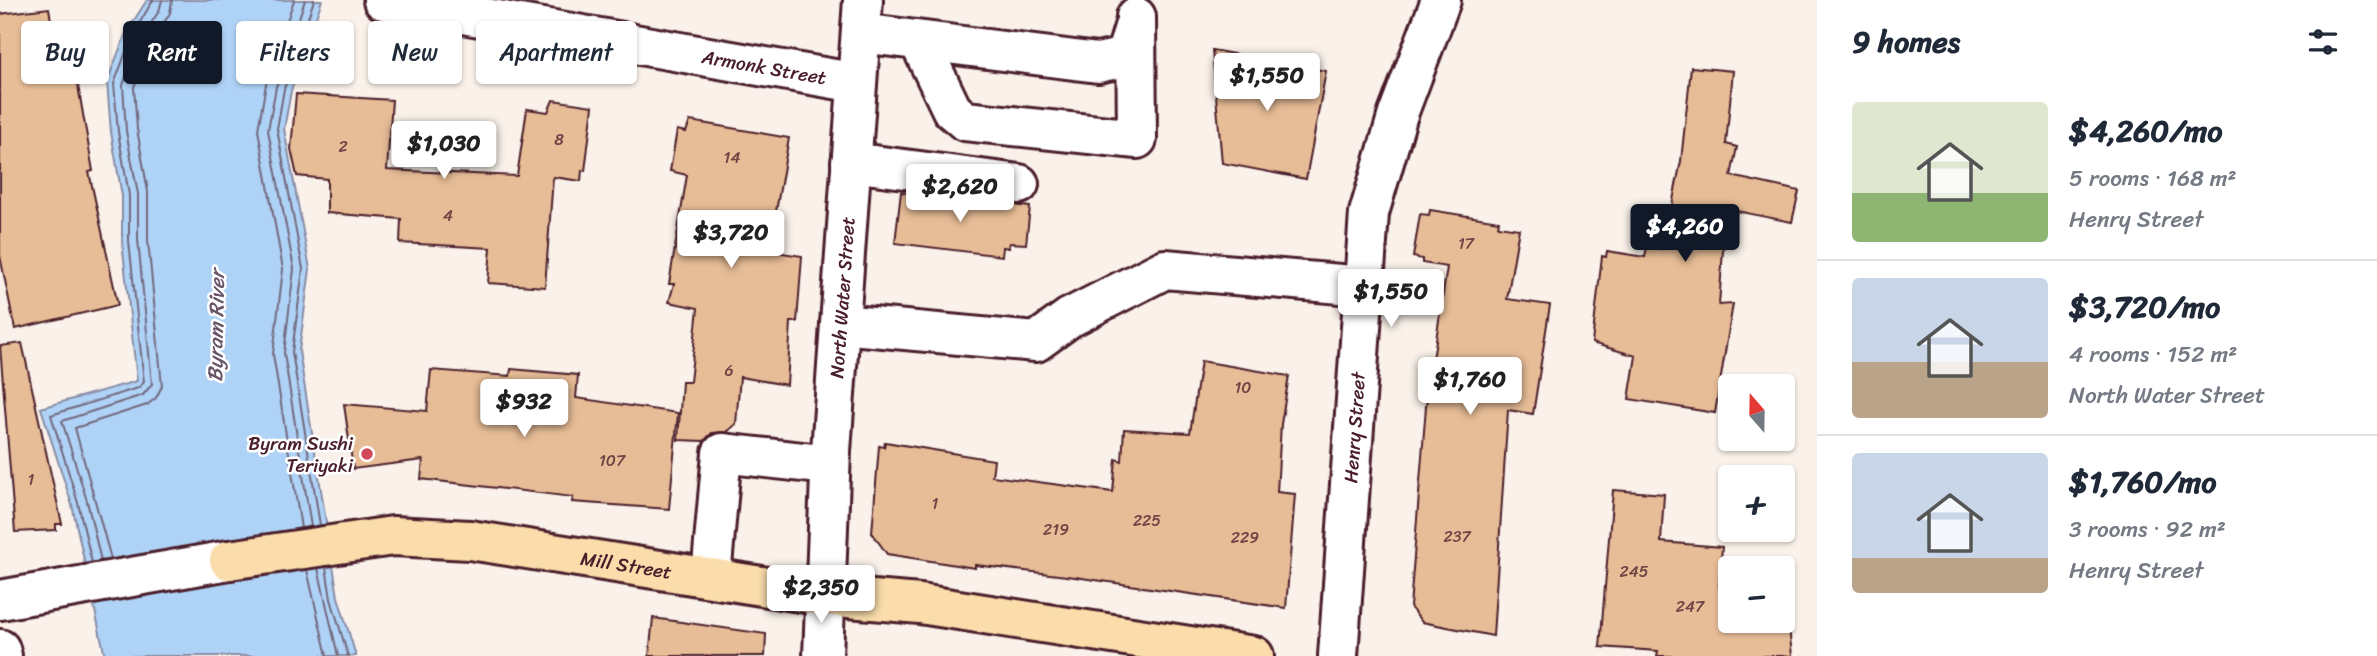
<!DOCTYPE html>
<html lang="en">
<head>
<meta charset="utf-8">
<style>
  :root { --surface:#fff; --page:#f2f2f3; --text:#1f2937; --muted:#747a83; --line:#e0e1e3; --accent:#111827 }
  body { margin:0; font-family:Sriracha,sans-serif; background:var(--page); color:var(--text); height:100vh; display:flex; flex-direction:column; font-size:26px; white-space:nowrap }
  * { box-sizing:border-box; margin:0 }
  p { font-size:23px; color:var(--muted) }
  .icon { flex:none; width:38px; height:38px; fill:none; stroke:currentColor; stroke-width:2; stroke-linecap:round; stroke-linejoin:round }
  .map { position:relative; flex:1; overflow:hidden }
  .panel { display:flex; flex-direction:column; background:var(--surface); width:560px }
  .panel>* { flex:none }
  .top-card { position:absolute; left:21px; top:21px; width:665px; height:63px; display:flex; gap:14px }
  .needle { width:46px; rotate:340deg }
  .tools { position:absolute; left:1718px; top:374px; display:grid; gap:14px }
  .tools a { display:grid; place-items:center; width:77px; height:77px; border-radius:7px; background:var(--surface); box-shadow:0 2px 5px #0004; font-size:35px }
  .price { position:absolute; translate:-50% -60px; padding:0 16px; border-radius:7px; background:#fff; color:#222; font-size:23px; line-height:46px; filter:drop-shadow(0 2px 4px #0008) }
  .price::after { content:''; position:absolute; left:50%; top:42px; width:21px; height:16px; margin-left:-10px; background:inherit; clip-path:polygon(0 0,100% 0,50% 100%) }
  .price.on { background:var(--accent); color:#fff }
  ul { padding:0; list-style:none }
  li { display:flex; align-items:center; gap:21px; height:175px; padding:0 35px }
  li+li { border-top:2px solid var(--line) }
  li span { display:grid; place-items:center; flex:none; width:196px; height:140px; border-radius:7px; color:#555 }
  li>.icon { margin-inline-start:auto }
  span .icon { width:84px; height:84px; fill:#fffc; stroke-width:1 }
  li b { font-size:30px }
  h2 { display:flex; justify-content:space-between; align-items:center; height:84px; padding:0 35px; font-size:30px }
  .pill { padding:0 24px; border-radius:7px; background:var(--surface); box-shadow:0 2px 5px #0004; font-size:24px; line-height:63px }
  .pill.on { background:var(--accent); color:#fff }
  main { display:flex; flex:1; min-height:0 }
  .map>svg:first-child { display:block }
  .water { fill:#afd3f7; stroke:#878ba5; stroke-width:2 }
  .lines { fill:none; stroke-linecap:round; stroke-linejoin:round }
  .shore { stroke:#72677d; stroke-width:2 }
  .building { fill:#e7bd97; stroke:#4a1f2b; stroke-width:2 }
  .minor-casing { stroke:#4a1f2b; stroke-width:44 }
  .major-casing { stroke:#4a1f2b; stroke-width:44 }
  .minor { stroke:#fff; stroke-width:38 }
  .major { stroke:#faddab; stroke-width:38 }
  .poi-dot { fill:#d1495b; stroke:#fff; stroke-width:2.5 }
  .labels { text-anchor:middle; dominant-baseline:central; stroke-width:5; stroke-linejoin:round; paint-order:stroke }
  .number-label { font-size:16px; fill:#714646 }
  .street-label { font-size:19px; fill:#4a1f2b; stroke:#fff }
  .poi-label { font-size:19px; fill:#4a1f2b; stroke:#fff; text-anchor:end }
  .water-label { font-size:21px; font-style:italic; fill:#685568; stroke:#fff }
</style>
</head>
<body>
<main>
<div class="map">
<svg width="1817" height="656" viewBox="0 0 1817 656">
  <rect width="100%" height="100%" fill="#faf2ea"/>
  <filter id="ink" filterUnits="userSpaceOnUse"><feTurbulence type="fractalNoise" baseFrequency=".0143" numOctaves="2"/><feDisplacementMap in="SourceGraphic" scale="14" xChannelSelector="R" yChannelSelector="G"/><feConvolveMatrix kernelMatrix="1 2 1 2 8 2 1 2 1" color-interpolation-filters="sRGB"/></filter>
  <g filter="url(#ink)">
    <!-- water -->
    <path class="water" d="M147 0H322L291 91 284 129 310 269 299 351 338 597 356 656H105L72 505 41 408 137 381 122 241V196L111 132 107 82 126 33Z"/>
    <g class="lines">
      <!-- shore -->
      <g class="shore">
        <path d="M294 0 266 84 258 130 283 269 273 354 301 528"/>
        <path d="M305 0 276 87 268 130 294 269 284 353 311 527"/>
        <path d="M314 0 284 89 277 129 303 269 292 352 320 525"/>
        <path d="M111 559 75 428 147 405 156 398 162 386 148 240V192L137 129 134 87 150 45 170 13 172 0"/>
        <path d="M101 561 87 501 62 421 143 395 152 384 138 240V194L126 131 123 85 140 40 159 11 162 0"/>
        <path d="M92 563 78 503 51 415 138 388 144 382 129 241V195L118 132 114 84 132 36 153 0"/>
        <path d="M326 567 331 599 348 656"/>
        <path d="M318 568 338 656"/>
        <path d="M307 570 327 656"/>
      </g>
    </g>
    <!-- building -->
    <g class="building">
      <path d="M49 8 60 77 76 74 93 171 89 172 118 305 15 329 0 256V14Z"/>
      <path d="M1212 50 1326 71 1306 179 1222 163Z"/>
      <path d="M1691 67 1733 71 1726 144 1737 147 1731 176 1799 191 1792 222 1726 209 1719 305 1733 304 1715 413 1629 399 1636 356 1592 343 1602 256 1606 257 1607 251 1645 257 1647 247 1663 249 1681 161Z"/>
      <path d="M296 94 392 100 387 170 517 176 527 109 548 112 553 100 593 106 585 171 582 170 581 181 553 177 545 287 488 283 491 248 400 243 401 219 327 213V179L297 176 291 149Z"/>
      <path d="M690 121 789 138 769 251 802 256 797 322H791L787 385 740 377 736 424 727 432 712 433 704 441 678 440 682 382H690L698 308 669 302 674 284H669L687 175 670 171 677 130 686 132Z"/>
      <path d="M901 192 1030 207 1026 244 1009 243V248L1003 247 1002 256 895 243Z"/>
      <path d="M1430 210 1499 221 1498 226 1519 229 1507 299 1550 305 1533 414 1508 410 1493 636 1422 622 1410 607 1426 406 1447 267 1422 263V259L1413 257 1420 214 1429 215Z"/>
      <path d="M22 343 62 524H56V530L15 532 0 346Z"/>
      <path d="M1201 361 1289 376 1281 424 1277 492 1295 494 1286 608 1075 577 975 565V568L887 554 872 533 879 446 884 447 885 442 994 460 992 476 1113 492 1116 459 1122 461 1124 429 1190 433Z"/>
      <path d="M511 369 578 375 576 398 678 413 669 509 572 502 573 497 421 479 423 460 353 469 344 404 427 411 431 370 510 376Z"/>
      <path d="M1613 490 1664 494 1661 542 1722 547 1719 587 1731 585V621H1783L1784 579 1792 656H1657L1658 651 1600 647Z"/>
      <path d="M653 618 766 634 765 656H649Z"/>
    </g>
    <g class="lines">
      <!-- minor casing -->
      <g class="minor-casing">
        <g id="minor">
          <path id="s1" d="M383 0 857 83"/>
          <path d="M861 33 1098 63 1125 57 1135 24"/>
          <path d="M919 41 952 110 965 121 1137 139 1136 17"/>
          <path d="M851 162 1019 184"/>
          <path d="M840 324 1036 342 1069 318 1165 269 1364 286"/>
          <path d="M711 577 722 453 830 465"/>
          <path d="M0 600 229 560"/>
          <path d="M0 649 2 656"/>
          <path id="s2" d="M823 656 831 451 863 0"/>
          <path id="s3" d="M1338 656 1369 213 1398 114 1441 0"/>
        </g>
      </g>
      <!-- major casing -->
      <g class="major-casing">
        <g id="major">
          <path id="s4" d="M229 560 393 536 470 540 825 596 920 604 1254 656"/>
        </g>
      </g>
      <!-- minor -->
      <use href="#minor" class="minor"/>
      <!-- major -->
      <use href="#major" class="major"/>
    </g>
  </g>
  <!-- markers -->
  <circle class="poi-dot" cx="367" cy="454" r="7"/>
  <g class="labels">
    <!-- number labels -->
    <g class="number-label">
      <text x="559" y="139">8</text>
      <text x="343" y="146">2</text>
      <text x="732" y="157">14</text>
      <text x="448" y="215">4</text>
      <text x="1466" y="243">17</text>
      <text x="729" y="370">6</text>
      <text x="1243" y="387">10</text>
      <text x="612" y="460">107</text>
      <text x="31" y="479">1</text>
      <text x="935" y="503">1</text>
      <text x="1147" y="520">225</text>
      <text x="1056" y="529">219</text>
      <text x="1457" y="536">237</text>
      <text x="1245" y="537">229</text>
      <text x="1634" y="571">245</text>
      <text x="1690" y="606">247</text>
    </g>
    <!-- street labels -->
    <g class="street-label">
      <text stroke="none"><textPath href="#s1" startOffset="387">Armonk Street</textPath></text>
      <text stroke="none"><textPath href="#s2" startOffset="359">North Water Street</textPath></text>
      <text stroke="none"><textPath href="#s3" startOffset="229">Henry Street</textPath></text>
      <text stroke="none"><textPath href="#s4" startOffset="401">Mill Street</textPath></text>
    </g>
    <!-- poi labels -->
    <g class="poi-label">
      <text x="353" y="443">Byram Sushi<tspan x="353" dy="22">Teriyaki</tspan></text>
    </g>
    <!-- water labels -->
    <g class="water-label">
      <text transform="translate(216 326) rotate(-89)">Byram River</text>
    </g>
  </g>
</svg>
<div class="tools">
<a><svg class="needle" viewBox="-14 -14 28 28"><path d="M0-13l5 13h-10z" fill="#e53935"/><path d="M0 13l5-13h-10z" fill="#747a83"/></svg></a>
<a>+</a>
<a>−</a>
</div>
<b class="price" style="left:1267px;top:113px">$1,550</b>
<b class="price" style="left:444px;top:181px">$1,030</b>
<b class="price" style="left:960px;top:224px">$2,620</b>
<b class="price on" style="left:1685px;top:264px">$4,260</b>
<b class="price" style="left:731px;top:270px">$3,720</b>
<b class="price" style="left:1391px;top:329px">$1,550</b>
<b class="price" style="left:1470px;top:417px">$1,760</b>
<b class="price" style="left:524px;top:439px">$932</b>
<b class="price" style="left:821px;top:625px">$2,350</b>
<div class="top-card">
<a class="pill">Buy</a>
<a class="pill on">Rent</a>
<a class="pill">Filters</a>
<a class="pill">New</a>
<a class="pill">Apartment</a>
</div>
</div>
<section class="panel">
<h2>9 homes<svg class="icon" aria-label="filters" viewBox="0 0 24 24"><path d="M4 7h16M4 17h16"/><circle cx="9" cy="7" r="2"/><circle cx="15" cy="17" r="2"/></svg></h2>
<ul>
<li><span style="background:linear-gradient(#dfe7d0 65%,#8fb573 0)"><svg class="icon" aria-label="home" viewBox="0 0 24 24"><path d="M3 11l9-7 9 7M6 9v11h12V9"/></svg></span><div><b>$4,260/mo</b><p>5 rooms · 168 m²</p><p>Henry Street</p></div></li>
<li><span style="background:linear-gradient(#c9d6e8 60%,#b9a48a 0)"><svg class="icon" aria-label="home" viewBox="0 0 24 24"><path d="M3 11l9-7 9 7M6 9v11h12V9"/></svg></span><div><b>$3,720/mo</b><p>4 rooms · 152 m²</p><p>North Water Street</p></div></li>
<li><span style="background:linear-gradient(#c9d6e8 75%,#b9a48a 0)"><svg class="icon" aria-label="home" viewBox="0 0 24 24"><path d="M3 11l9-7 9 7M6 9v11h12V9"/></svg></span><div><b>$1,760/mo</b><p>3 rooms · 92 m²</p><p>Henry Street</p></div></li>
</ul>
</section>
</main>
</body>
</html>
